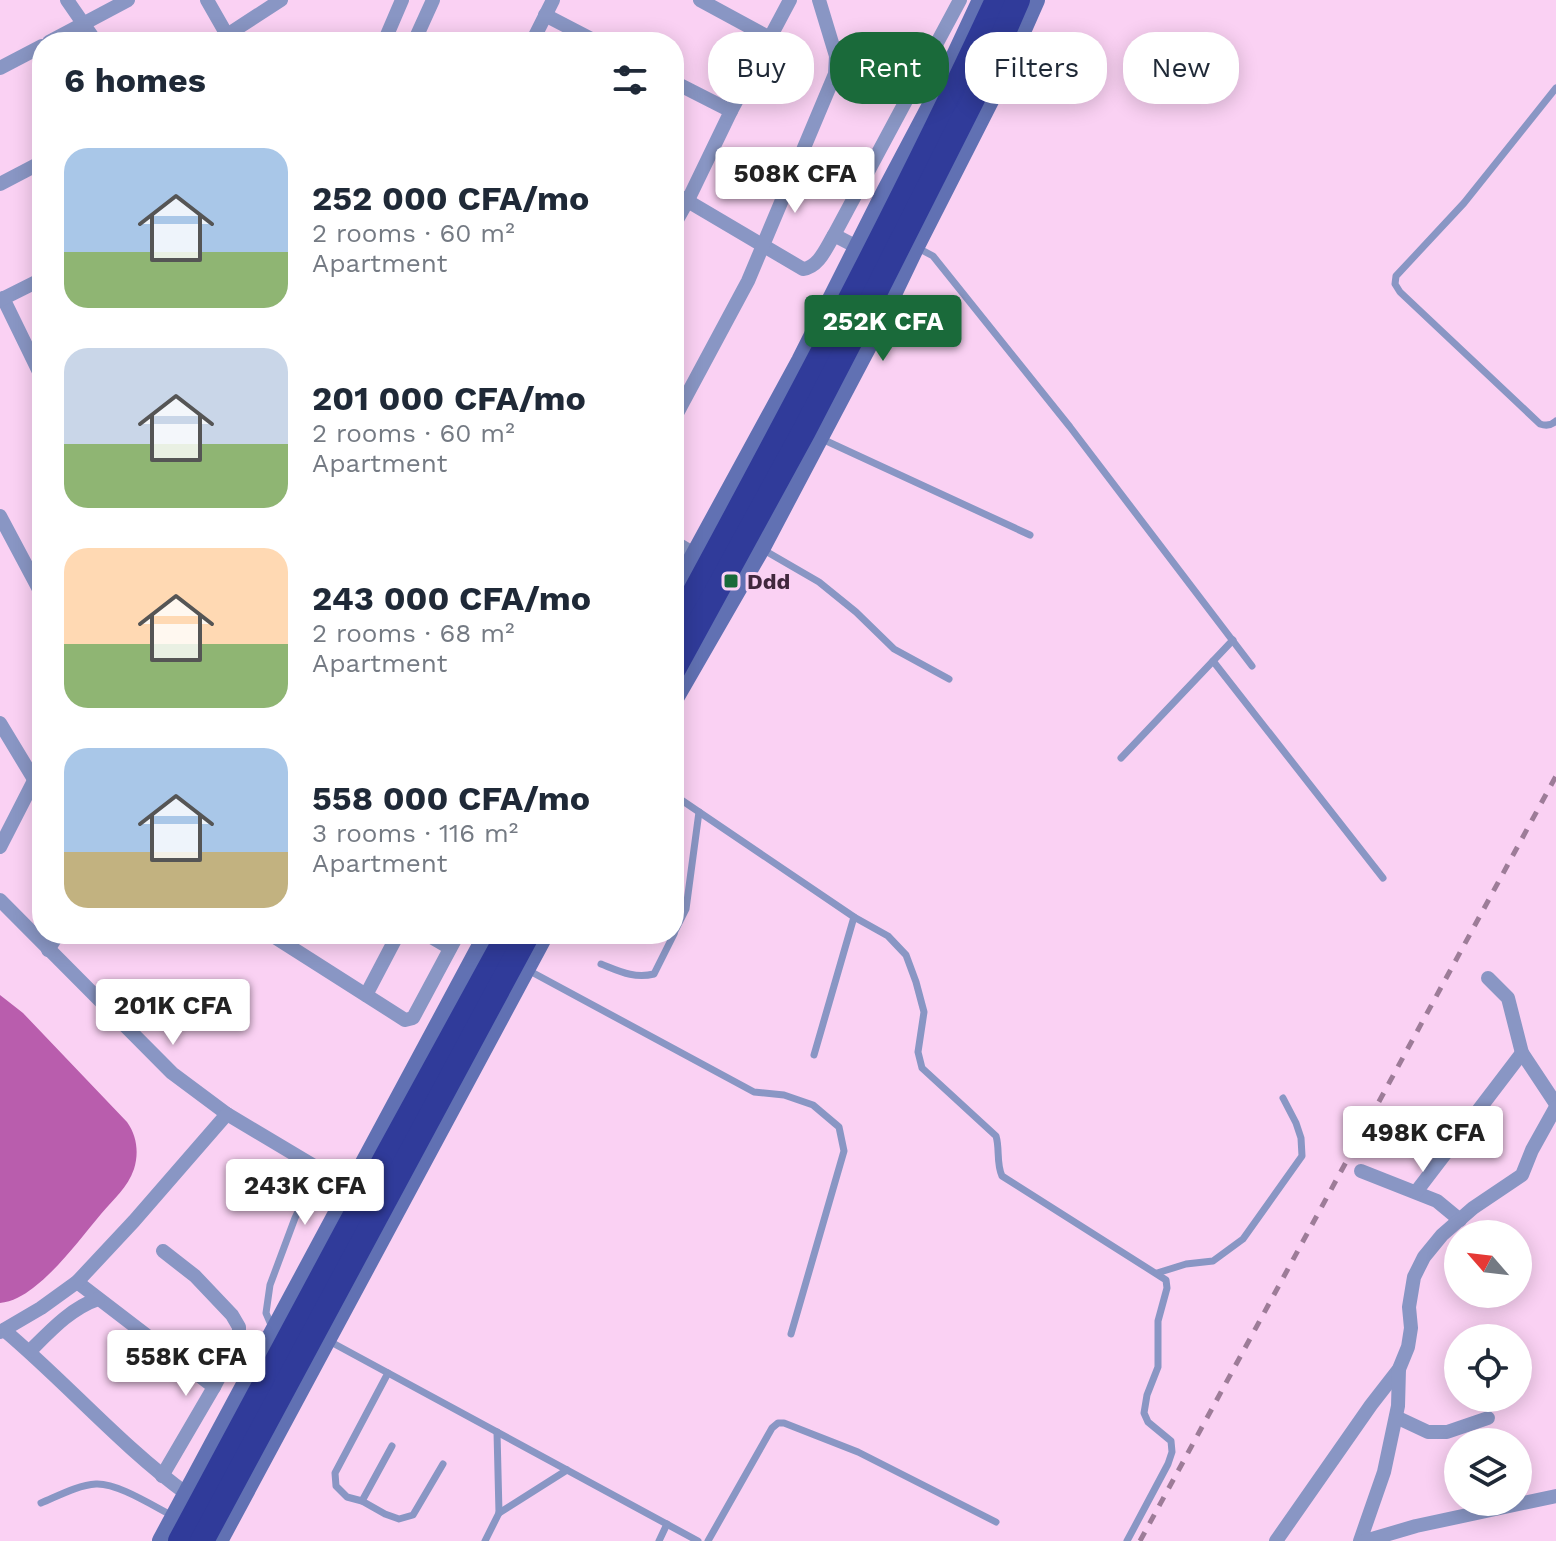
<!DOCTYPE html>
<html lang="en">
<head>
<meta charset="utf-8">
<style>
  :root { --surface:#fff; --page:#f6f6f7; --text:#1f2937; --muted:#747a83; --accent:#1a6a3a }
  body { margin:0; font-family:"Work Sans",sans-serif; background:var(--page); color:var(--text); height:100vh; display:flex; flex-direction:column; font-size:30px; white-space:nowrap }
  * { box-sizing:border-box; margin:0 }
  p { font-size:26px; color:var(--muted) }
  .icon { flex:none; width:44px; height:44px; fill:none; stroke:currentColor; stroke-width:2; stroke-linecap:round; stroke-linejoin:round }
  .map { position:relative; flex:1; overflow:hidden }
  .sheet { position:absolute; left:32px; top:32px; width:652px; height:912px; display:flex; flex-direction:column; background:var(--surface); border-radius:32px; box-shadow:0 4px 20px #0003 }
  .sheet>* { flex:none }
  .banner { position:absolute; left:708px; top:32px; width:728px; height:72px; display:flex; gap:16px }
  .needle { width:52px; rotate:298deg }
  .controls { position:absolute; left:1444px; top:1220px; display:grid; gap:16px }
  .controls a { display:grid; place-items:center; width:88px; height:88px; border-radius:50%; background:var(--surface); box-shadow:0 4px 20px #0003; font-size:40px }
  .price { position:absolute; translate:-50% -68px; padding:0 18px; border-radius:8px; background:#fff; color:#222; font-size:26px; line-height:52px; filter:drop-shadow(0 2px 4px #0008) }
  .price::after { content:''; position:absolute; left:50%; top:48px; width:24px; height:18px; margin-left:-12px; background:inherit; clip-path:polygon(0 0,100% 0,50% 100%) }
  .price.on { background:var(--accent); color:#fff }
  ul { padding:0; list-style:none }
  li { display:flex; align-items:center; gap:24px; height:200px; padding:0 32px }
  li span { display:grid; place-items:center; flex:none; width:224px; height:160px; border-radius:24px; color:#555 }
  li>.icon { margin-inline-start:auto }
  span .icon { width:96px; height:96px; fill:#fffc; stroke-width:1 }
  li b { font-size:34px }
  h2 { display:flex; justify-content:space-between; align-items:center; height:96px; padding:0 32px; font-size:34px }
  .pill { padding:0 28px; border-radius:32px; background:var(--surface); box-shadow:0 4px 20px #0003; font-size:28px; line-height:72px }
  .pill.on { background:var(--accent); color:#fff }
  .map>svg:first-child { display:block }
  .water { fill:#b95dad }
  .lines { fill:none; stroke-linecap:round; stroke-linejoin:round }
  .lane { stroke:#8996c4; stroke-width:7 }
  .street { stroke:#8996c4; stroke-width:14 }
  .secondary { stroke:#6171b3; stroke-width:20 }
  .highway { stroke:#303b9a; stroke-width:24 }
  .rail { stroke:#9d7c98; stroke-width:5; stroke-dasharray:10 10; stroke-linecap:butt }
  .poi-dot { fill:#1a6a3a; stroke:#fad1f3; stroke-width:3 }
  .labels { text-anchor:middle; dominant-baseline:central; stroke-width:6; stroke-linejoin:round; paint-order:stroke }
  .poi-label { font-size:22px; font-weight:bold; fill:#41273d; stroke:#fad1f3; text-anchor:start }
</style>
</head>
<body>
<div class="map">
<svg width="1556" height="1541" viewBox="0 0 1556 1541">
  <rect width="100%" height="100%" fill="#fad1f3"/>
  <!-- water -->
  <path class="water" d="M0 995 23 1013 127 1122C137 1136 139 1153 134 1169 128 1187 113 1200 101 1214 80 1239 59 1268 33 1288 24 1295 12 1302 0 1303Z"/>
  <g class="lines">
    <!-- lane -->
    <g class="lane">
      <path d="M1556 88 1464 203 1396 276 1395 284 1400 292 1540 424C1546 426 1551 426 1556 421"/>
      <path d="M918 248 933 256 1070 427 1252 666"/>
      <path d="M822 439 1030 535"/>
      <path d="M762 549 819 582 856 612 894 649 949 679"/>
      <path d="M1213 661 1383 878"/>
      <path d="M1121 758 1233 640"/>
      <path d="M674 795 854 917 888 936 906 955 916 982 924 1012 918 1052 922 1068 996 1136C1000 1149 996 1163 1002 1176L1166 1280 1167 1288 1158 1321V1367L1147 1395 1144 1413 1148 1422 1171 1441 1172 1452 1168 1464 1127 1541"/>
      <path d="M674 933 686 909 699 812"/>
      <path d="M601 964C619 971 634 979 654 974L674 934"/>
      <path d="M526 969 754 1092 784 1095 813 1105 839 1127 844 1151 791 1334"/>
      <path d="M814 1055 854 917"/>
      <path d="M1157 1273 1186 1264 1213 1261 1243 1239 1302 1156 1301 1138 1296 1123 1283 1098"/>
      <path d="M272 1327 266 1313 270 1285 295 1218 318 1169"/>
      <path d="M329 1341 698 1541"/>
      <path d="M388 1373 335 1473 336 1486 347 1497 362 1501 385 1514 399 1519 413 1515 443 1464"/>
      <path d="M362 1501 392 1446"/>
      <path d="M41 1503C58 1496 78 1485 96 1484 118 1483 153 1506 173 1516"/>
      <path d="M499 1513 567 1470"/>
      <path d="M485 1541 499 1513 497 1432"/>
      <path d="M659 1541 667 1524"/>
      <path d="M708 1541 772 1428 778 1423H784L858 1452 996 1522"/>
    </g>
    <!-- street -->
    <g class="street">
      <path d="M67 0 96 42"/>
      <path d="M207 0 231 42"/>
      <path d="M700 0 770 38"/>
      <path d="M545 15 597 42"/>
      <path d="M227 35 281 0"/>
      <path d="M49 42 128 0"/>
      <path d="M384 42 402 0"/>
      <path d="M414 42 433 0"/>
      <path d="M532 42 553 0"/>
      <path d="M0 68 42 46"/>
      <path d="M674 82 731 111"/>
      <path d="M0 184 42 162"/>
      <path d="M674 193 803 269C819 267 826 248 834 235L857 247"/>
      <path d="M674 225 688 200 731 111 790 0"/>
      <path d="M834 235 960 0"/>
      <path d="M3 298 42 378"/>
      <path d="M0 300 42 279"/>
      <path d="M674 419 748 281 835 74 836 56 819 0"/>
      <path d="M0 516 42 595"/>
      <path d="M674 542 703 559"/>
      <path d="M0 723 35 781"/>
      <path d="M0 847 42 765"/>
      <path d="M0 900 172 1073 227 1114 351 1188"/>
      <path d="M270 934 405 1020 413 1018 458 934"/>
      <path d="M426 934 450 948"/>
      <path d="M48 950 58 934"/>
      <path d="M1488 978 1508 998 1522 1053 1556 1104"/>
      <path d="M366 995 398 934"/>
      <path d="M1361 1171 1437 1201 1460 1220"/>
      <path d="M1416 1192 1522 1053"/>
      <path d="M77 1282 214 1387"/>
      <path d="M4 1330C67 1383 121 1446 187 1494"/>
      <path d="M0 1332 41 1308 77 1282 134 1221 227 1114"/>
      <path d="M30 1351C50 1331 71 1308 98 1299"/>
      <path d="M1396 1417 1428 1432H1447L1488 1418"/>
      <path d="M162 1476 214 1387 235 1347 239 1337V1327L232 1315 195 1276 163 1251"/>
      <path d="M1276 1541 1371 1405 1399 1369 1408 1347 1411 1328 1409 1307 1414 1277 1424 1257 1442 1235 1473 1208 1522 1175 1532 1150 1556 1107"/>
      <path d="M1360 1541 1384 1472 1398 1406 1399 1369"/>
      <path d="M1365 1541 1416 1526 1556 1496"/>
    </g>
    <!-- secondary -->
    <g class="secondary">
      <path d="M674 594 801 361 886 192 940 90 982 0"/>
      <path d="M674 698 761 547 868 344 915 246 1001 77 1035 0"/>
      <path d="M162 1541 488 934"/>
      <path d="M218 1541 544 934"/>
    </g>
    <!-- highway -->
    <g class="highway">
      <path d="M674 630C786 423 898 214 997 0"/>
      <path d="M674 669 804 431 861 321 988 69 1018 0"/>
      <path d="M180 1541 386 1157 508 934"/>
      <path d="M202 1541 528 934"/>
    </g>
    <!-- rail -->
    <path class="rail" d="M1140 1541 1556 776"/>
  </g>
  <!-- markers -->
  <rect class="poi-dot" x="723" y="573" width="16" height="16" rx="4"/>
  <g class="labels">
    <!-- poi labels -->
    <g class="poi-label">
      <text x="747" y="581">Ddd</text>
    </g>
  </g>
</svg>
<div class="controls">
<a><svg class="needle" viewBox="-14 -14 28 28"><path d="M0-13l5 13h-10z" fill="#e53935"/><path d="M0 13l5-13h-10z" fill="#747a83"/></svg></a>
<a><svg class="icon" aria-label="locate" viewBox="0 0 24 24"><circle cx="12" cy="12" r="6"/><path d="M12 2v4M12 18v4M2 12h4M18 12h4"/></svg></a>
<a><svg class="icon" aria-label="layers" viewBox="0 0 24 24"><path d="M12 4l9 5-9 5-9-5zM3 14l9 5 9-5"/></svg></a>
</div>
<b class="price" style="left:795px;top:215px">508K CFA</b>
<b class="price on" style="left:883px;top:363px">252K CFA</b>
<b class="price" style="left:173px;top:1047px">201K CFA</b>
<b class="price" style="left:1423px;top:1174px">498K CFA</b>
<b class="price" style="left:305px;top:1227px">243K CFA</b>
<b class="price" style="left:186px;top:1398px">558K CFA</b>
<div class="banner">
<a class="pill">Buy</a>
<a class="pill on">Rent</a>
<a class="pill">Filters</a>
<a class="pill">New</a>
</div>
<section class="sheet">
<h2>6 homes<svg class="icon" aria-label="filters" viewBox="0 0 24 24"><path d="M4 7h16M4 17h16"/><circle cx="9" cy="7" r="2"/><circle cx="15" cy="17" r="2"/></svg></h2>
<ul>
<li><span style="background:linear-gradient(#a9c7e8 65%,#8fb573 0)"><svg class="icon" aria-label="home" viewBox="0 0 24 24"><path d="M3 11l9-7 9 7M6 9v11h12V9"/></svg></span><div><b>252 000 CFA/mo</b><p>2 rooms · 60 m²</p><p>Apartment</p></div></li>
<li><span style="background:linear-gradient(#c9d6e8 60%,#8fb573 0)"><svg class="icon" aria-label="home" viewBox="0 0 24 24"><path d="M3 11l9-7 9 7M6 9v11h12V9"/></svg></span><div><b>201 000 CFA/mo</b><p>2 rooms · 60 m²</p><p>Apartment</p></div></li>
<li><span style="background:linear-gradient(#ffd9b3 60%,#8fb573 0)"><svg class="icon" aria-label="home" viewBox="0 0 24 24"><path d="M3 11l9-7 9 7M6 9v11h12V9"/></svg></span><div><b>243 000 CFA/mo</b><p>2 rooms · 68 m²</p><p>Apartment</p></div></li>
<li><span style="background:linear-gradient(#a9c7e8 65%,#c2b280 0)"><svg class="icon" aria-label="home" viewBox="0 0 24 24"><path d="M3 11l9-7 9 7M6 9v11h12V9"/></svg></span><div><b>558 000 CFA/mo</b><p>3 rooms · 116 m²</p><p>Apartment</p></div></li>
</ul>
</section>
</div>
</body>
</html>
